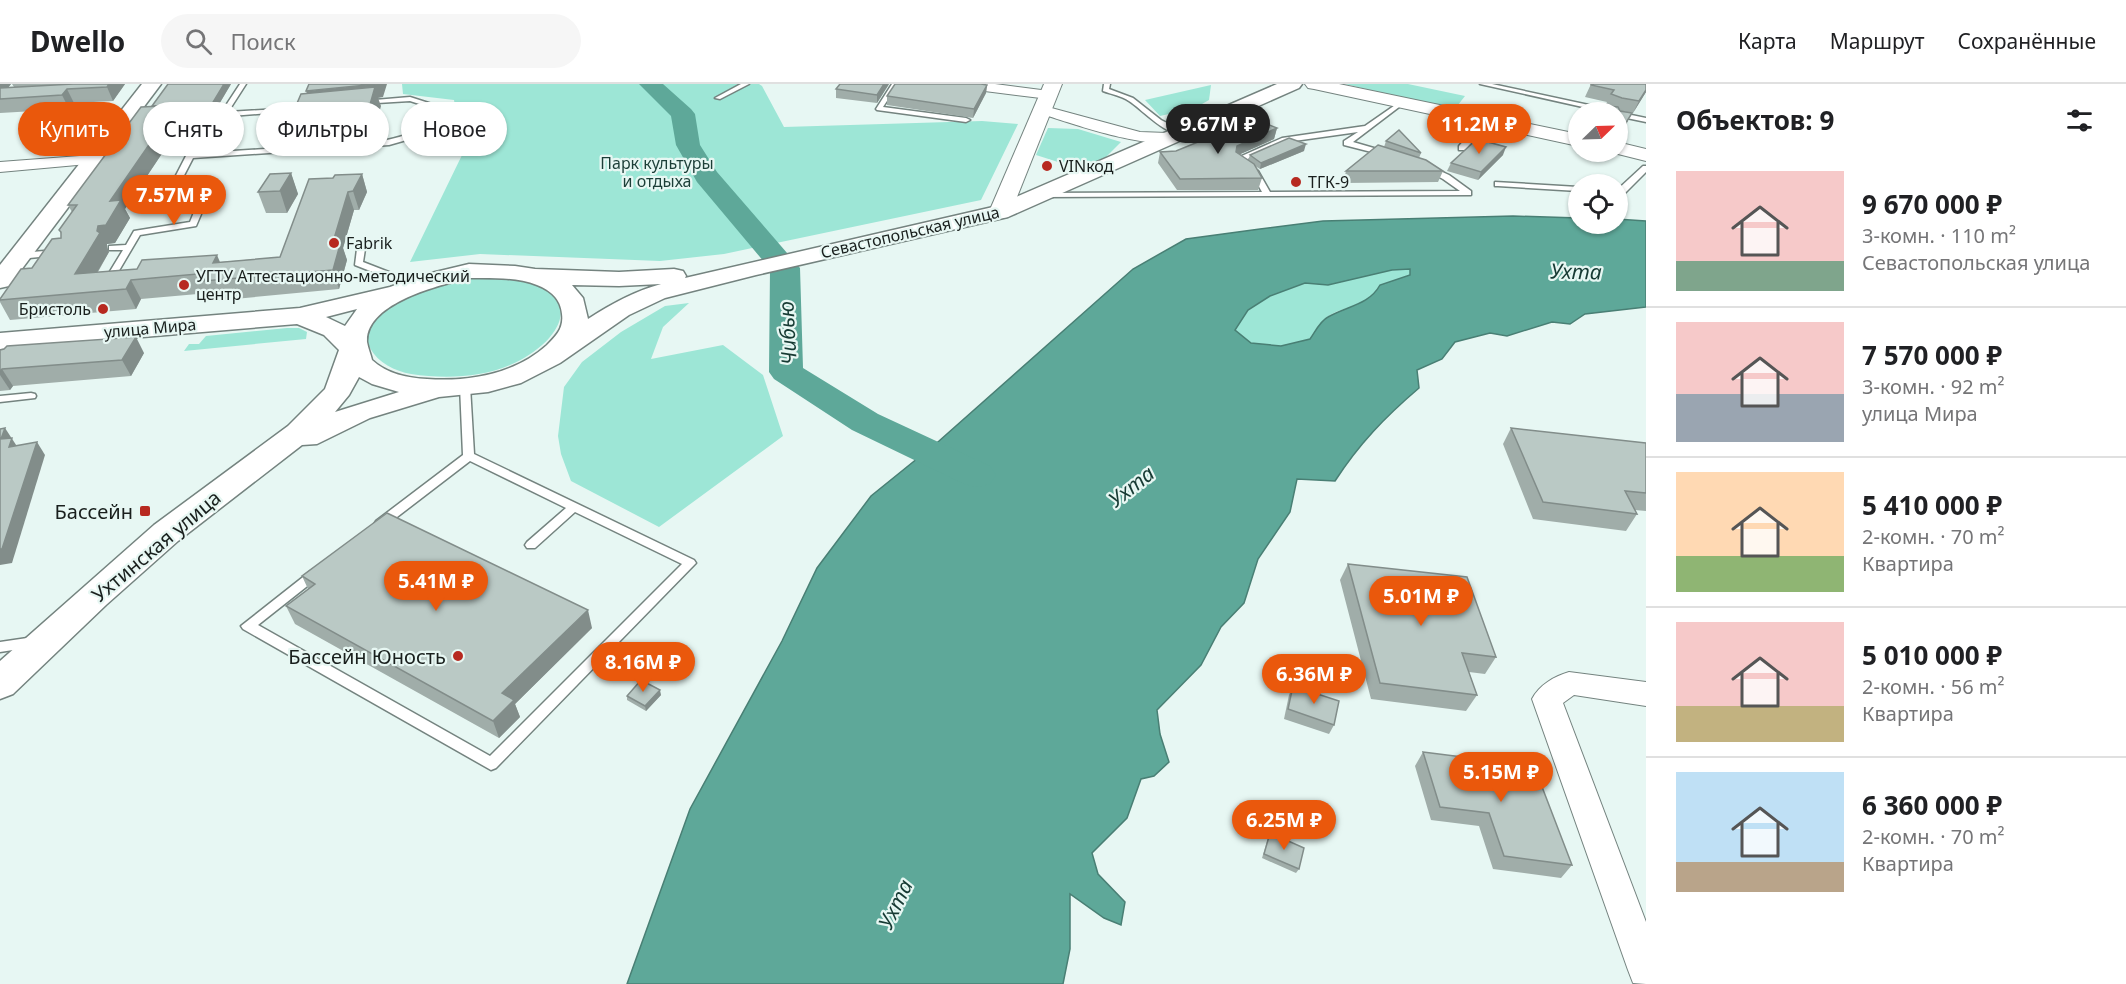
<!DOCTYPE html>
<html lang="ru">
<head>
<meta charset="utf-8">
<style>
  :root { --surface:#fff; --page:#f6f6f6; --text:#202124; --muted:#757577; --line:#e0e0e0; --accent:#ea580c }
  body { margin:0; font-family:"Noto Sans",sans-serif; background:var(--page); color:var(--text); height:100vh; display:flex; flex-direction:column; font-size:22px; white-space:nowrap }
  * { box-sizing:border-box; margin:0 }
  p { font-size:20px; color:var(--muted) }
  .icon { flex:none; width:33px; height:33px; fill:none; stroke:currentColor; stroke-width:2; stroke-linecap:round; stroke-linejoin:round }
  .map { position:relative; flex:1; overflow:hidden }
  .drawer { display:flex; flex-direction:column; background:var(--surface); width:480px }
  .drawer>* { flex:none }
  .banner { position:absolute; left:18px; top:18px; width:570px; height:54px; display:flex; gap:12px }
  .needle { width:39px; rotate:67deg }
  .buttons { position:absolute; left:1568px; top:18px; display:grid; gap:12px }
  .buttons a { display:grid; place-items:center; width:60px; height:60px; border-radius:50%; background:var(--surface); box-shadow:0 2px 4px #0004; font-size:30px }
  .price { position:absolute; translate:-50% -51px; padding:0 14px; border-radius:21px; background:var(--accent); color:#fff; font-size:20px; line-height:39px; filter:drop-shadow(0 2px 3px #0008) }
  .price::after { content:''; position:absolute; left:50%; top:36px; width:18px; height:14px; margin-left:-9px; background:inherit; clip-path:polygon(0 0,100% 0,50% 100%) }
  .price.on { background:#222; color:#fff }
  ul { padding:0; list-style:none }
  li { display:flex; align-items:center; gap:18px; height:150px; padding:0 30px }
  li+li { border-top:2px solid var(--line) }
  li span { display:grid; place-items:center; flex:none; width:168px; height:120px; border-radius:0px; color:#555 }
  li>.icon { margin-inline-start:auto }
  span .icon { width:72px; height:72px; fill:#fffc; stroke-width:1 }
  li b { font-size:26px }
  h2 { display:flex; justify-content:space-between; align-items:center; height:72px; padding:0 30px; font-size:26px }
  .pill { padding:0 21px; border-radius:27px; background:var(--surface); box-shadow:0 2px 4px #0004; font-size:21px; line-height:54px }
  .pill.on { background:var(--accent); color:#fff }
  header { display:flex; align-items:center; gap:36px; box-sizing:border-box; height:84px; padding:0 30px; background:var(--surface); border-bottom:2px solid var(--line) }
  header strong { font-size:28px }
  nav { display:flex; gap:33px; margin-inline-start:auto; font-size:21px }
  .search { width:420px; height:54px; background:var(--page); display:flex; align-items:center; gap:15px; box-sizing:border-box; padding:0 21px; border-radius:33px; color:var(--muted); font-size:22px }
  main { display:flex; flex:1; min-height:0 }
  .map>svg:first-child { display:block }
  .green { fill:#9de6d6 }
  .water { fill:#5ea899; stroke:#497f74; stroke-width:1.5; fill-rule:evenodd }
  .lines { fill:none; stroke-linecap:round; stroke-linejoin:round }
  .river { fill:#5ea899; fill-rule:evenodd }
  .service-casing { stroke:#74837f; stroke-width:3 }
  .minor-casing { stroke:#74837f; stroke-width:2 }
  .tertiary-casing { stroke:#74837f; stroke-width:2 }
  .secondary-casing { stroke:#74837f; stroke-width:3 }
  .service { fill:#fff; fill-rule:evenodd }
  .minor { fill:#fff; fill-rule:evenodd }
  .tertiary { fill:#fff; fill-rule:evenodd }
  .secondary { fill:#fff; fill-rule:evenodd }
  .wall { fill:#a0ada9 }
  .shaded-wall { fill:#828d8a }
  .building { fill:#bac9c5; stroke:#828d8a; stroke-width:1.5 }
  .poi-dot { fill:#b72920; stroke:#e7f7f3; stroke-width:2 }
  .labels { text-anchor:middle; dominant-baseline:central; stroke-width:4.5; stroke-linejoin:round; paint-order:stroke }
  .far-park-label { font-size:16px; fill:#1c3f38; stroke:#e7f7f3 }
  .far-poi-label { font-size:16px; fill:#191f1d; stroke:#e7f7f3; text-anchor:start }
  .far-street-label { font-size:16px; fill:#191f1d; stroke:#e7f7f3 }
  .poi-label { font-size:20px; fill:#191f1d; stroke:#e7f7f3; text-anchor:end }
  .street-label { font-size:20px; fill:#191f1d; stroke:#e7f7f3 }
  .water-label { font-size:21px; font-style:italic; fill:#163a33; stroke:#e7f7f3 }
</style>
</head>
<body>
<header>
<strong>Dwello</strong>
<div class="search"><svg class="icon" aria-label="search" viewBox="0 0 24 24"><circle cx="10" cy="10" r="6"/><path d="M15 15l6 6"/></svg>Поиск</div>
<nav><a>Карта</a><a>Маршрут</a><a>Сохранённые</a></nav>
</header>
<main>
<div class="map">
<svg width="1646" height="900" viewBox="0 0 1646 900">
  <rect width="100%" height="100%" fill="#e7f7f3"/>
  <!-- green -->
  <g class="green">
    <path d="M402 0H759L762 2 784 43 982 37 1018 40 981 116 724 170 660 177 480 170 410 178 463 69 454 16 403 10Z"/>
    <path d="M1345 0H1408L1465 12 1454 26Z"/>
    <path d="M1211 1 1209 16 1195 24 1160 32 1145 16Z"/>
    <path d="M1048 44 1078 45 1121 58 1104 75 1080 85 1036 71Z"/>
    <path d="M1410 185V191L1380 201C1365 228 1339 220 1324 236 1319 241 1315 249 1310 255L1281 262 1251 259 1235 246 1248 226 1270 212 1305 199 1328 201 1392 186Z"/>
    <path d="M475 192C489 193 506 192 520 196 591 213 557 261 510 281 479 294 444 295 411 290 395 287 378 279 370 264 356 236 409 207 430 201 444 197 460 195 475 192Z"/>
    <path d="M689 219 663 243 651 275 723 261 763 291 783 352 659 443 571 397 561 370 558 352 564 303 582 278 621 248 665 222Z"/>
    <path d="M287 244H299L307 248 306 255 184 267 189 260H199L206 252Z"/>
  </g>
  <!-- water -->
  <path class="water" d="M1513 132 1578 134V140H1617V135L1646 137V223L1585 230 1570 240 1552 238 1507 252 1490 249 1455 258 1442 275 1417 286 1419 304C1385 333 1359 360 1335 397L1297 395 1290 428 1258 475 1244 519 1221 543 1201 581 1157 626 1160 650 1169 678 1154 692 1141 695 1127 734 1092 769 1098 790 1125 818 1121 841 1104 834 1070 810V865L1063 900H627L690 725 782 557 817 484 871 412 939 357 1133 185 1186 155 1260 145 1323 137ZM1392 186 1410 185V191L1380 201C1369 221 1347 222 1328 233 1320 237 1315 248 1310 255L1281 262 1251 259 1235 246 1248 226 1270 212 1305 199 1328 201Z"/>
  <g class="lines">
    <!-- river -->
    <path class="river" d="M639 0H663L691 25 695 30 700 61 717 88 800 184 803 284 878 330 990 382 996 391 990 400 977 403 964 400 852 346 774 295 769 288 770 185 697 98 676 61 671 32Z"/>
    <!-- service casing -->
    <g class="service-casing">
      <g id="service">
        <path d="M240 0H246L228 28 312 23V25L303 27 287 63C332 61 394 65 431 38L432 24 410 17 361 20 360 19 363 17 410 13 438 22 439 39 424 51 389 61 193 74 178 103 206 107 210 109 196 142 140 151 117 190 120 193 119 195 107 196 106 194 123 166H109V162L126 161 134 147 190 138 201 111 173 107 169 105 187 70 279 64 296 27 193 35 189 33 193 31 221 29Z"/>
        <path d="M741 0H749L720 15 715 14Z"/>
        <path d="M892 0H898L883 23 966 34 970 36 966 38 877 26 876 25Z"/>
        <path d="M1104 0H1110L1109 5 1133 14 1161 36 1185 48C1169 56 1142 25 1129 17 1122 12 1111 10 1103 7Z"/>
        <path d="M1480 0H1492L1612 26 1615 28H1617L1646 34V38L1617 32V28H1605Z"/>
        <path d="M1401 17 1404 19 1403 20 1353 58 1391 69V73L1344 61V57L1358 48 1287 58 1243 77 1258 87 1270 108 1460 107 1443 95 1424 85 1423 83 1427 81 1449 91 1471 107V111L1041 113 1037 111 1041 109 1262 108 1252 90 1235 79V75L1282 54 1365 42Z"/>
        <path d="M1484 34 1491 36 1465 66H1459V62Z"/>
        <path d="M1643 82H1646V88L1624 110H1617V106Z"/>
        <path d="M1495 98 1578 103V107L1498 102H1495Z"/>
        <path d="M361 162 365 165 363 178 417 199V203H411L355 181 357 165Z"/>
        <path d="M57 166 60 167V171L19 175 15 172 19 169Z"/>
        <path d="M465 299 470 302 474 370 694 476 696 479 496 684 491 686 243 545 241 542 312 486H320L322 489 320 492 258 541 490 672 682 480 575 428 535 464H527L525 461 527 458 566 424 470 377 384 443H376L374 440 376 437 463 371 460 302Z"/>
        <path d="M31 309 35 310 36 312 35 314 0 318V312Z"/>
        <path d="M34 553 39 554 41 558 39 562 0 568V558Z"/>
      </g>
    </g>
    <!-- minor casing -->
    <g class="minor-casing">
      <g id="minor">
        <path d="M954 0H995L1049 7 1056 11 1049 15 961 4Z"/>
        <path d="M1044 22 1140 48 1167 49 1175 54C1160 71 1061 36 1039 29L1037 26Z"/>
        <path d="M93 71 101 76 99 79 0 88V78Z"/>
        <path d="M1569 588 1646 598V622L1574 611 1563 619 1646 838V900L1633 899 1628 886 1532 615C1539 601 1555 592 1569 588Z"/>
      </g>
    </g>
    <!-- tertiary casing -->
    <g class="tertiary-casing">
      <g id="tertiary">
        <path d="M1044 0H1062L1011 128 1008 133 1000 134 992 133 989 128Z"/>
        <path d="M1305 0H1339L1578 50V62L1314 5 1308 4Z"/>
        <path d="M1617 58 1646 65V77L1610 68H1617Z"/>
      </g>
    </g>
    <!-- secondary casing -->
    <g class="secondary-casing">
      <g id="secondary">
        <path d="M142 0H161L9 202 0 204V181Z"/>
        <path d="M1277 0H1302L1299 4 1008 133 756 191 665 214 629 231 560 279 521 299 488 308 439 313 370 334 317 360 302 361 178 457 106 521 13 610 0 615V577L154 441 288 342 325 305 339 266 324 251 297 240 0 265V249L300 224 390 203 423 191 469 180 515 182 535 185 619 188 674 185 683 187 686 192 685 194 993 123ZM469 194C491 194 516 193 537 201 550 206 561 215 562 230 564 244 556 252 547 261 515 290 469 298 427 295 408 294 387 290 372 276 371 271 368 264 367 258 365 219 440 201 469 194ZM661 200C635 207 611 220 588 235L583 214 572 201 619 202ZM357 225 345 242 326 233ZM359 293 372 300 399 308 335 328 349 311Z"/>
      </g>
    </g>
    <!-- service -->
    <use href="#service" class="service"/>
    <!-- minor -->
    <use href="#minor" class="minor"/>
    <!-- tertiary -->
    <use href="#tertiary" class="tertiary"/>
    <!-- secondary -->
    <use href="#secondary" class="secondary"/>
  </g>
  <!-- wall -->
  <g class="wall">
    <path d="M0 0H11L8 3H14L12 0H125L113 17 74 19 69 25 0 29Z"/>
    <path d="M231 0 215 27 206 28 209 36 197 57 169 59 125 125 130 134 115 159 107 160V163L109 168 98 188 280 173 333 94 362 90 367 108 359 126H354L343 164 347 176 339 205 213 217 209 209 141 215 136 225 10 236 0 218V215L32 184 61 154V150L59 146 72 128 68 121 152 22Z"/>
    <path d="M889 0 877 19 836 14V5Z"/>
    <path d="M1591 0 1646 8 1633 29 1620 27 1628 37 1618 54 1617 28 1605 22 1607 18 1585 13Z"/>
    <path d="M987 1 986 9 973 34 887 21V12Z"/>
    <path d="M1277 44 1274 55 1240 70 1248 76 1250 71 1304 67 1260 85 1255 82 1262 94 1258 106H1177L1158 79 1160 68 1176 67Z"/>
    <path d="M1386 57 1421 69 1419 74 1443 87 1438 98 1343 99 1346 87 1384 63Z"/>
    <path d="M1503 71 1478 96 1447 87 1451 79Z"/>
    <path d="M291 89 298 110 287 129H266L258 108Z"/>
    <path d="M0 266 144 269 131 292 13 302 10 306 0 307Z"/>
    <path d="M1511 344 1646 359V427L1635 426 1637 430 1626 447 1533 435 1503 360Z"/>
    <path d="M1348 480 1496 573 1485 590 1469 588 1477 611 1466 627 1371 615 1340 496Z"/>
    <path d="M302 492 592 544 515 620 520 633 499 654 295 540 286 522 308 505Z"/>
    <path d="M1293 602 1334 641 1329 650 1284 635 1289 611Z"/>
    <path d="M661 611 646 627 627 616V612Z"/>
    <path d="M1423 668 1572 781 1561 794 1493 785 1479 742 1431 736 1415 682Z"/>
    <path d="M1270 749 1299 785 1296 789 1262 774 1268 754Z"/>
  </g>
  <!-- shaded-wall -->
  <g class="shaded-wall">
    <path d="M0 0H11L2 12 0 9Z"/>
    <path d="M109 0H125L113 17 107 3Z"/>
    <path d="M224 0H231L215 27 212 20Z"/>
    <path d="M377 0H387L383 13 378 14 381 22 375 44 299 51 292 31 311 21 306 7Z"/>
    <path d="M884 0H889L877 19V11Z"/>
    <path d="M987 1 986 9 973 34 974 25Z"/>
    <path d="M67 5 74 19 69 25 62 11Z"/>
    <path d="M1646 6V8L1633 29 1639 17Z"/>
    <path d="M203 20 209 36 197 57 190 40Z"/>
    <path d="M162 42 169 59 125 125 130 134 115 159 107 160V163L109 168 85 209 75 190 97 147 98 142 110 117Z"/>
    <path d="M1277 44 1274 55 1234 73 1237 62Z"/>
    <path d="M1306 60 1304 67 1260 85 1261 79Z"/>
    <path d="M1506 63 1503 71 1478 96 1481 88Z"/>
    <path d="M291 89 298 110 287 129 280 107Z"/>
    <path d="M362 90 367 108 359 126 353 107Z"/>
    <path d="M348 108 354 126 343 164 347 176 339 205 333 186V158Z"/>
    <path d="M217 171 225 190 213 179Z"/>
    <path d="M131 196 141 215 136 225 126 205Z"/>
    <path d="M136 253 144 269 131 292 122 276Z"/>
    <path d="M2 285 13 302 10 306 0 291V288Z"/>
    <path d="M5 344 20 367 17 376 1 355Z"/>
    <path d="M37 358 45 371 12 479 0 481V465Z"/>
    <path d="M588 526 592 544 515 620 520 633 499 654 493 637 502 609Z"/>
    <path d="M660 606 661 611 646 627 645 622Z"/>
  </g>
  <!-- building -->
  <g class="building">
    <path d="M73 0H109L107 3 67 5 62 11 0 15V4Z"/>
    <path d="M168 0H224L212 20 152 22Z"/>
    <path d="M309 0H377L306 7Z"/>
    <path d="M840 0H884L877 11 836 5Z"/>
    <path d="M895 0H981L987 1 974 25 887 12Z"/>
    <path d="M1591 0H1646V6L1639 17 1622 14 1611 10 1614 6 1591 1Z"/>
    <path d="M375 3 369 24 292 31 301 10Z"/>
    <path d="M203 20 190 40 162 42 110 117 121 116 106 141 98 142 97 147 100 149 75 190 137 185 142 176 217 171 213 179 280 173 309 95 333 94 335 91 362 90 353 107 348 108 333 158 341 157 333 186 204 197 208 189 131 196 126 205 0 216V215L21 185 32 184 52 155 61 154V148L59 146 77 121H68L141 23Z"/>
    <path d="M1605 22 1618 23 1620 27 1632 29 1621 47 1617 46V28H1601Z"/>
    <path d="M1254 35 1277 44 1237 62 1236 68 1254 80 1262 94 1180 95 1160 68 1176 67Z"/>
    <path d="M1399 46 1421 69 1386 57Z"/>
    <path d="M1289 54 1306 60 1261 79 1250 71Z"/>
    <path d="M1477 55 1506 63 1481 88 1451 79Z"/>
    <path d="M1378 61 1426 76 1443 87H1346Z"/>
    <path d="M291 89 280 107 258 108 270 90Z"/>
    <path d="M136 253 122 276 2 285 0 288V266L4 265 7 262Z"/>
    <path d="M5 344 1 355 12 354 9 363 37 358 2 465H0V345Z"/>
    <path d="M1511 344 1646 359V409L1625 407 1637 430 1543 418Z"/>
    <path d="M387 429 588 526 502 609 514 616 493 637 286 522 315 500 302 492Z"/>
    <path d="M1348 480 1467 493 1496 573 1462 569 1477 611 1380 599Z"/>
    <path d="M641 596 660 606 645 622 627 612Z"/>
    <path d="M1293 602 1339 617 1334 641 1288 625Z"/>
    <path d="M1423 668 1534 682 1572 781 1504 772 1489 729 1440 723Z"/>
    <path d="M1270 749 1304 764 1299 785 1264 770Z"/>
  </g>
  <!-- markers -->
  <g class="poi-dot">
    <circle cx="1047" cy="82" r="6"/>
    <circle cx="1296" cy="98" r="6"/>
    <circle cx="334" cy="159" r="6"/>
    <circle cx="184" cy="201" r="6"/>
    <circle cx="103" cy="225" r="6"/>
    <rect x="139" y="421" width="12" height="12" rx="3"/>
    <circle cx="458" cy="572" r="6"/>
  </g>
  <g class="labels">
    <!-- far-park labels -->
    <g class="far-park-label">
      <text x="657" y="79">Парк культуры<tspan x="657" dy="18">и отдыха</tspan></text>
    </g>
    <!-- far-poi labels -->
    <g class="far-poi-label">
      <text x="1059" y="82">VINкод</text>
      <text x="1308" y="98">ТГК-9</text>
      <text x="346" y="159">Fabrik</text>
      <text x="196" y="192">УГТУ Аттестационно-методический<tspan x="196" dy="18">центр</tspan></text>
      <text x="91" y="225" text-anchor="end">Бристоль</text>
    </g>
    <!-- far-street labels -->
    <g class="far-street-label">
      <text transform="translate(910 148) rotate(-13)">Севастопольская улица</text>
      <text transform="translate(150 244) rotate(-5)">улица Мира</text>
    </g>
    <!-- poi labels -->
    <g class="poi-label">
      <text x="133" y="427">Бассейн</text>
      <text x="446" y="572">Бассейн Юность</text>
    </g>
    <!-- street labels -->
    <g class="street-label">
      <text transform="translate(156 462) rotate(-40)">Ухтинская улица</text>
    </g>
    <!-- water labels -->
    <g class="water-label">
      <text transform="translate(1576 187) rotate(1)">Ухта</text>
      <text transform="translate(787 249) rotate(-93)">Чибью</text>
      <text transform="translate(1131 402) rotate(-38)">Ухта</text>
      <text transform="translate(895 820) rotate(-64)">Ухта</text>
    </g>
  </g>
</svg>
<div class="buttons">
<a><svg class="needle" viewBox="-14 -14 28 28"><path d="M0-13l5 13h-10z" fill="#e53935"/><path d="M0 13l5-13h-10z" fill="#757577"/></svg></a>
<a><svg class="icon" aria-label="locate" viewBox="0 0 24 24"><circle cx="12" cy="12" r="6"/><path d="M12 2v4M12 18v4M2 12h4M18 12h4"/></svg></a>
</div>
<b class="price on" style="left:1218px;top:71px">9.67M ₽</b>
<b class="price" style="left:1479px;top:71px">11.2M ₽</b>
<b class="price" style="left:174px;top:142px">7.57M ₽</b>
<b class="price" style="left:436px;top:528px">5.41M ₽</b>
<b class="price" style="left:1421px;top:543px">5.01M ₽</b>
<b class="price" style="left:643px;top:609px">8.16M ₽</b>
<b class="price" style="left:1314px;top:621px">6.36M ₽</b>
<b class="price" style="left:1501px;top:719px">5.15M ₽</b>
<b class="price" style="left:1284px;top:767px">6.25M ₽</b>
<div class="banner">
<a class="pill on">Купить</a>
<a class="pill">Снять</a>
<a class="pill">Фильтры</a>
<a class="pill">Новое</a>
</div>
</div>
<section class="drawer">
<h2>Объектов: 9<svg class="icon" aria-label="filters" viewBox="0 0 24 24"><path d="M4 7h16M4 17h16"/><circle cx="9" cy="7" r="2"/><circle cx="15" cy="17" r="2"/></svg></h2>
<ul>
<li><span style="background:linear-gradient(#f6c9c9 75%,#7fa58c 0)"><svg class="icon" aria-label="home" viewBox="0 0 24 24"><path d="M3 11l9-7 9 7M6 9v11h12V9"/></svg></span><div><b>9 670 000 ₽</b><p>3-комн. · 110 m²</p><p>Севастопольская улица</p></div></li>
<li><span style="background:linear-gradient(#f6c9c9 60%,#9aa5b1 0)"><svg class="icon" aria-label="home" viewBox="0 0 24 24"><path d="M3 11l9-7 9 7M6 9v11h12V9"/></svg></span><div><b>7 570 000 ₽</b><p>3-комн. · 92 m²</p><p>улица Мира</p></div></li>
<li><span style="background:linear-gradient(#ffd9b3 70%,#8fb573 0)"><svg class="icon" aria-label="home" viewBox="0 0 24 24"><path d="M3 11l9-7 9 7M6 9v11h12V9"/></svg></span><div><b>5 410 000 ₽</b><p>2-комн. · 70 m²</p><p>Квартира</p></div></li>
<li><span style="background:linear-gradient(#f6c9c9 70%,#c2b280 0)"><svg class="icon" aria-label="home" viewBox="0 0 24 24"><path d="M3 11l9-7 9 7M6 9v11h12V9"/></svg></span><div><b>5 010 000 ₽</b><p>2-комн. · 56 m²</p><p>Квартира</p></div></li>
<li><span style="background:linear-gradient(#bfe0f5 75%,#b9a48a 0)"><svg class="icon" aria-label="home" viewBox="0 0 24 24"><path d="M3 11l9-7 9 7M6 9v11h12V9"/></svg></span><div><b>6 360 000 ₽</b><p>2-комн. · 70 m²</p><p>Квартира</p></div></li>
</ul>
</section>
</main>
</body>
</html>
